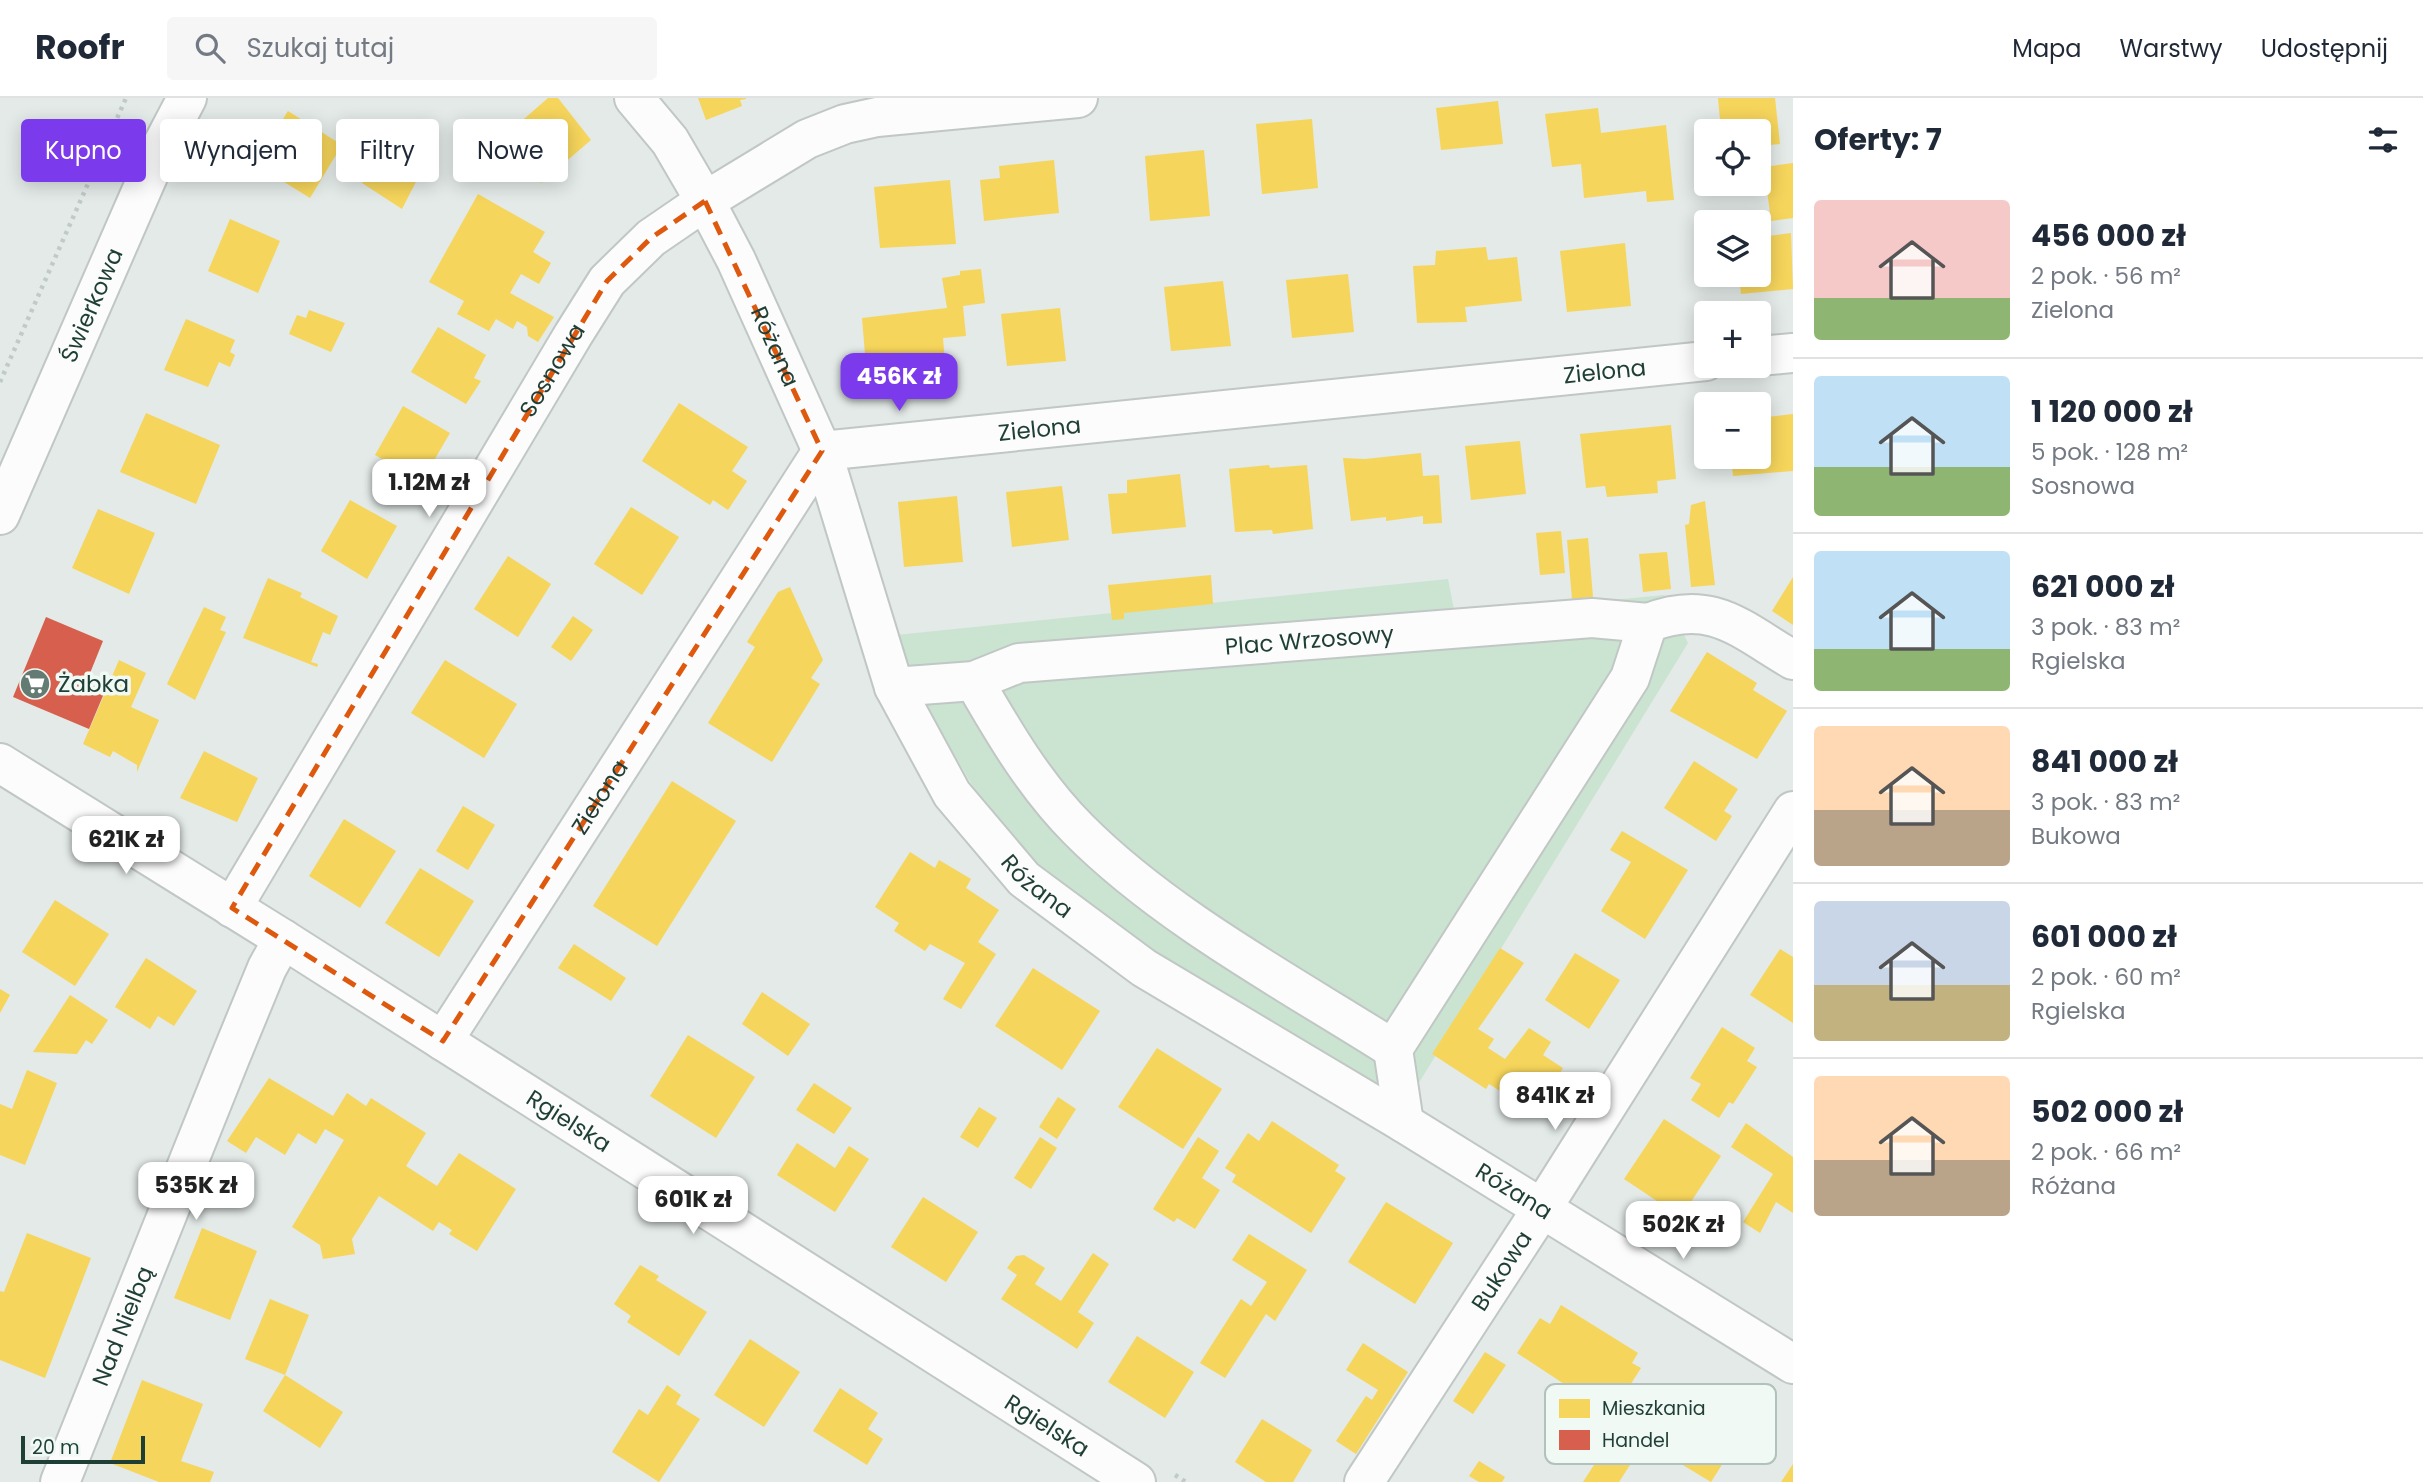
<!DOCTYPE html>
<html lang="pl">
<head>
<meta charset="utf-8">
<style>
  :root { --surface:#fff; --page:#f6f6f7; --text:#1f2937; --muted:#747a83; --line:#e0e1e3; --accent:#7c3aed }
  body { margin:0; font-family:Poppins,sans-serif; background:var(--page); color:var(--text); height:100vh; display:flex; flex-direction:column; font-size:26px; white-space:nowrap }
  * { box-sizing:border-box; margin:0 }
  p { font-size:23px; color:var(--muted) }
  .icon { flex:none; width:38px; height:38px; fill:none; stroke:currentColor; stroke-width:2; stroke-linecap:round; stroke-linejoin:round }
  .map { position:relative; flex:1; overflow:hidden }
  .side { display:flex; flex-direction:column; background:var(--surface); width:630px }
  .side>* { flex:none }
  .hud { position:absolute; left:21px; top:21px; width:665px; height:63px; display:flex; gap:14px }
  .fabs { position:absolute; left:1694px; top:21px; display:grid; gap:14px }
  .fabs a { display:grid; place-items:center; width:77px; height:77px; border-radius:7px; background:var(--surface); box-shadow:0 4px 18px #0003; font-size:35px }
  .scale { position:absolute; left:21px; bottom:18px; width:124px; box-sizing:border-box; padding-left:7px; border:4px solid #1f3f36; border-top:0; font-size:19px; line-height:24px; white-space:nowrap; color:#1f3f36; -webkit-text-stroke:5px #f1f9f5; paint-order:stroke }
  .price { position:absolute; translate:-50% -60px; padding:0 16px; border-radius:14px; background:#fff; color:#222; font-size:23px; line-height:46px; filter:drop-shadow(0 2px 4px #0008) }
  .price::after { content:''; position:absolute; left:50%; top:42px; width:21px; height:16px; margin-left:-10px; background:inherit; clip-path:polygon(0 0,100% 0,50% 100%) }
  .price.on { background:var(--accent); color:#fff }
  ul { padding:0; list-style:none }
  li { display:flex; align-items:center; gap:21px; height:175px; padding:0 21px }
  li+li { border-top:2px solid var(--line) }
  li span { display:grid; place-items:center; flex:none; width:196px; height:140px; border-radius:7px; color:#555 }
  li>.icon { margin-inline-start:auto }
  span .icon { width:84px; height:84px; fill:#fffc; stroke-width:1 }
  li b { font-size:30px }
  h2 { display:flex; justify-content:space-between; align-items:center; height:84px; padding:0 21px; font-size:30px }
  .pill { padding:0 24px; border-radius:7px; background:var(--surface); box-shadow:0 4px 18px #0003; font-size:24px; line-height:63px }
  .pill.on { background:var(--accent); color:#fff }
  header { display:flex; align-items:center; gap:42px; box-sizing:border-box; height:98px; padding:0 35px; background:var(--surface); border-bottom:2px solid var(--line) }
  header strong { font-size:33px }
  nav { display:flex; gap:38px; margin-inline-start:auto; font-size:24px }
  .search { width:490px; height:63px; background:var(--page); display:flex; align-items:center; gap:18px; box-sizing:border-box; padding:0 24px; border-radius:7px; color:var(--muted); font-size:26px }
  main { display:flex; flex:1; min-height:0 }
  .map>svg:first-child { display:block }
  .green { fill:#cbe4d2 }
  .homes { fill:#f6d55c }
  .shops { fill:#d6604d }
  .lines { fill:none; stroke-linecap:round; stroke-linejoin:round }
  .minor-casing { stroke:#c0c7c4; stroke-width:42 }
  .path { stroke:#c0cac6; stroke-width:4.5; stroke-dasharray:3.5 5; stroke-linecap:butt }
  .minor { stroke:#fbfcfb; stroke-width:38 }
  .marked { fill:none; stroke:#de580e; stroke-width:5; stroke-dasharray:14 9; stroke-linejoin:round }
  .labels { text-anchor:middle; dominant-baseline:central; stroke-width:7; stroke-linejoin:round; paint-order:stroke }
  .street-label { font-size:23px; fill:#1f3f36; stroke:#f1f9f5 }
  .poi-label { font-size:23px; fill:#1f3f36; stroke:#f1f9f5; text-anchor:start }
  .key { fill:#f1f9f5; stroke:#b2c1bc; stroke-width:2 }
  .key-label { font-size:19px; fill:#1f3f36 }
</style>
</head>
<body>
<header>
<strong>Roofr</strong>
<div class="search"><svg class="icon" aria-label="search" viewBox="0 0 24 24"><circle cx="10" cy="10" r="6"/><path d="M15 15l6 6"/></svg>Szukaj tutaj</div>
<nav><a>Mapa</a><a>Warstwy</a><a>Udostępnij</a></nav>
</header>
<main>
<div class="map">
<svg width="1793" height="1384" viewBox="0 0 1793 1384">
  <rect width="100%" height="100%" fill="#e3eae7"/>
  <!-- green -->
  <path class="green" d="M1448 481 1455 517 1664 497 1688 545 1406 1006 1131 843 1037 771 976 694 928 611 896 537Z"/>
  <!-- homes -->
  <g class="homes">
    <path d="M548 0H558L591 42 541 85 503 39Z"/>
    <path d="M698 0H746V1L740 2 742 8 706 22Z"/>
    <path d="M1718 0H1775L1780 46 1759 48V33H1721Z"/>
    <path d="M1498 3 1503 46 1441 52 1436 10Z"/>
    <path d="M1598 10 1601 35 1666 27 1674 102 1647 104 1646 93 1584 100 1581 66 1552 69 1545 16Z"/>
    <path d="M288 13 342 47 310 100 255 66Z"/>
    <path d="M1312 21 1318 90 1262 96 1256 26Z"/>
    <path d="M386 50 421 74 402 111 362 85Z"/>
    <path d="M1204 52 1210 118 1150 123 1145 58Z"/>
    <path d="M1054 62 1059 115 984 123 980 82 1000 80 999 68Z"/>
    <path d="M1793 65V120L1771 123 1764 69Z"/>
    <path d="M950 82 956 146 880 150 874 89Z"/>
    <path d="M478 96 545 134 533 154 551 165 539 186 521 176 510 195 554 219 538 244 528 238 527 229 517 223 513 231 496 221 489 233 457 216 464 203 429 184Z"/>
    <path d="M230 121 280 143 258 195 208 173Z"/>
    <path d="M1791 135 1793 191 1741 196 1739 177H1759V139Z"/>
    <path d="M1625 145 1631 208 1567 214 1560 153Z"/>
    <path d="M1486 149 1488 162 1517 159 1522 203 1465 209 1467 224 1417 225 1413 168 1435 167 1436 153Z"/>
    <path d="M981 171 985 205 963 208 966 238 943 240 946 276 888 282 886 266 866 268 862 220 947 210 942 180 960 177V173Z"/>
    <path d="M1348 176 1354 234 1292 240 1286 182Z"/>
    <path d="M1223 183 1231 248 1171 253 1164 189Z"/>
    <path d="M1060 210 1066 263 1007 268 1001 216Z"/>
    <path d="M309 212 345 225 331 254 289 236 297 217 306 220Z"/>
    <path d="M186 221 235 242 230 254 235 257 230 269 219 264 208 289 164 272Z"/>
    <path d="M438 229 486 257 474 280 481 283 466 306 411 274Z"/>
    <path d="M679 305 748 349 732 373 747 383 728 412 713 402 710 407 642 363Z"/>
    <path d="M403 308 450 335 422 383 375 357Z"/>
    <path d="M146 315 220 347 196 406 120 374Z"/>
    <path d="M1793 316V373L1733 378 1731 359H1759V320Z"/>
    <path d="M1671 327 1676 381 1657 383 1658 395 1607 399 1605 388 1586 390 1580 336Z"/>
    <path d="M1520 343 1526 396 1471 402 1465 348Z"/>
    <path d="M1421 355 1423 378 1439 377 1442 425 1423 426V418L1386 423V419L1351 423 1343 360 1365 361Z"/>
    <path d="M1269 367 1270 370 1307 367 1313 431 1273 436 1272 432 1235 434 1229 371Z"/>
    <path d="M1180 376 1186 429 1112 436 1108 396 1127 395V382Z"/>
    <path d="M1062 388 1069 442 1012 449 1006 394Z"/>
    <path d="M957 398 963 464 904 469 898 404Z"/>
    <path d="M350 402 397 428 367 481 321 453Z"/>
    <path d="M1705 403 1715 487 1691 489 1685 427 1689 426 1691 407Z"/>
    <path d="M631 409 679 439 642 497 594 466Z"/>
    <path d="M98 411 155 435 129 496 72 470Z"/>
    <path d="M1561 433 1565 475 1540 477 1536 435Z"/>
    <path d="M1588 440 1593 499 1572 501 1567 442Z"/>
    <path d="M1667 454 1671 491 1643 494 1639 456Z"/>
    <path d="M508 458 551 486 518 539 474 511Z"/>
    <path d="M1211 477 1213 506 1124 515V521L1112 522 1108 487Z"/>
    <path d="M1793 479V527L1772 513Z"/>
    <path d="M268 480 302 495 300 499 338 518 330 537 323 534 311 564 318 566 317 569 243 540Z"/>
    <path d="M790 489 823 562 811 580 820 586 772 664 708 625 755 549 747 544 778 494Z"/>
    <path d="M204 509 226 519 220 532 226 534 195 602 167 586Z"/>
    <path d="M573 518 593 532 571 563 551 549Z"/>
    <path d="M1707 554 1757 585 1753 592 1787 613 1757 661 1670 613Z"/>
    <path d="M119 562 146 575 131 609 159 622 137 674V667L113 653 110 659 83 646Z"/>
    <path d="M445 562 517 606 484 660 411 615Z"/>
    <path d="M204 653 258 680 237 724 180 700Z"/>
    <path d="M1694 663 1738 691 1724 713 1732 718 1716 743 1664 710Z"/>
    <path d="M672 683 736 723 657 848 593 808Z"/>
    <path d="M463 708 495 727 468 772 436 753Z"/>
    <path d="M344 721 396 753 360 810 309 778Z"/>
    <path d="M1622 733 1688 772 1645 841 1601 813 1631 764 1610 752Z"/>
    <path d="M910 754 935 770 939 762 971 781 966 790 999 812 978 844 996 856 961 911 943 901 965 865 930 846 925 853 894 833 899 825 875 809Z"/>
    <path d="M420 770 474 803 439 859 385 825Z"/>
    <path d="M55 802 109 836 75 888 22 854Z"/>
    <path d="M574 846 626 880 611 903 558 870Z"/>
    <path d="M1500 850 1524 865 1478 931 1494 941 1488 950 1505 961 1529 930 1551 944 1543 957 1563 970 1535 1015 1489 986 1486 991 1432 956Z"/>
    <path d="M1780 851 1793 859V925L1750 897Z"/>
    <path d="M1575 855 1620 882 1589 931 1545 902Z"/>
    <path d="M146 860 197 893 174 928 158 918 150 931 115 909Z"/>
    <path d="M1033 870 1100 913 1062 972 995 928Z"/>
    <path d="M0 891 10 897 0 915Z"/>
    <path d="M762 894 810 926 788 958 742 926Z"/>
    <path d="M70 897 108 922 92 946 86 942 77 956 33 954Z"/>
    <path d="M1722 929 1755 950 1747 963 1757 969 1733 1006 1729 1004 1719 1020 1691 1002 1701 986 1690 980Z"/>
    <path d="M688 937 755 979 716 1040 650 998Z"/>
    <path d="M1157 950 1222 991 1183 1051 1118 1009Z"/>
    <path d="M27 972 57 985 25 1067 0 1057V1006L12 1011Z"/>
    <path d="M269 980 333 1018 347 995 366 1008 371 1000 426 1035 406 1068 437 1088 459 1055 516 1091 477 1153 449 1136 452 1132 439 1124 433 1133 379 1098 352 1141 355 1156 323 1161 320 1147 292 1129 344 1042 325 1031 316 1046 298 1035 285 1057 256 1039 246 1055 227 1043Z"/>
    <path d="M814 985 852 1010 834 1036 796 1012Z"/>
    <path d="M1058 999 1076 1011 1057 1041 1039 1029Z"/>
    <path d="M979 1009 997 1020 978 1050 960 1039Z"/>
    <path d="M1664 1021 1721 1058 1681 1119 1624 1081Z"/>
    <path d="M1272 1023 1339 1067 1335 1073 1346 1080 1311 1135 1232 1084 1236 1077 1225 1070 1248 1035 1259 1043Z"/>
    <path d="M1746 1025 1793 1059V1115L1776 1104 1760 1135 1743 1124 1773 1076 1731 1049Z"/>
    <path d="M1040 1039 1057 1050 1031 1091 1014 1080Z"/>
    <path d="M1198 1039 1219 1053 1202 1080 1220 1092 1195 1131 1177 1120 1174 1124 1153 1111Z"/>
    <path d="M797 1045 835 1070 849 1048 869 1061 835 1114 777 1077Z"/>
    <path d="M923 1099 978 1134 946 1184 891 1149Z"/>
    <path d="M1386 1104 1453 1145 1415 1206 1348 1164Z"/>
    <path d="M202 1130 257 1153 230 1222 174 1200Z"/>
    <path d="M27 1135 91 1160 45 1280 0 1262V1193L4 1194Z"/>
    <path d="M1249 1136 1307 1172 1275 1223 1266 1216 1225 1280 1200 1265 1241 1201 1251 1208 1267 1184 1232 1162Z"/>
    <path d="M1093 1155 1109 1166 1078 1214 1094 1225 1077 1251 1001 1201 1017 1177 1007 1170 1016 1158 1024 1157 1045 1170 1035 1186 1061 1203Z"/>
    <path d="M640 1167 659 1178 656 1182 707 1214 679 1258 627 1224 631 1218 614 1206Z"/>
    <path d="M270 1201 309 1217 285 1277 245 1261Z"/>
    <path d="M1561 1207 1638 1255 1632 1265 1641 1270 1611 1317 1517 1255 1540 1220 1550 1226Z"/>
    <path d="M1137 1238 1194 1274 1165 1320 1108 1284Z"/>
    <path d="M750 1241 800 1274 764 1329 714 1297Z"/>
    <path d="M1363 1245 1408 1274 1356 1356 1336 1343 1366 1298 1372 1302 1378 1292 1346 1272Z"/>
    <path d="M1485 1254 1506 1267 1473 1316 1453 1303Z"/>
    <path d="M285 1277 343 1314 320 1350 263 1313Z"/>
    <path d="M142 1282 203 1306 181 1363 214 1374 210 1384H159L110 1365Z"/>
    <path d="M1681 1285 1747 1327 1711 1384 1643 1343Z"/>
    <path d="M667 1287 681 1297 676 1306 700 1321 659 1384 612 1354 639 1311 648 1317Z"/>
    <path d="M840 1290 878 1315 868 1331 883 1341 867 1367 813 1333Z"/>
    <path d="M1262 1321 1312 1352 1293 1384H1266L1235 1364Z"/>
    <path d="M1612 1339 1637 1356 1619 1384H1583Z"/>
    <path d="M1479 1363 1505 1379 1502 1384H1479L1469 1378Z"/>
    <path d="M1793 1366V1384H1781Z"/>
  </g>
  <!-- shops -->
  <path class="shops" d="M46 519 103 543 86 585 105 593 89 631 13 599Z"/>
  <g class="lines">
    <!-- minor casing -->
    <g class="minor-casing">
      <g id="minor">
        <path id="s1" d="M634 0 670 43 705 103 736 162 822 353 894 589 952 696 1024 781 1144 870 1404 1025 1793 1266"/>
        <path d="M1759 258 1793 255"/>
        <path id="s2" d="M0 417 158 55 187 0"/>
        <path d="M974 583C1004 635 1035 688 1078 731 1164 818 1289 885 1393 951"/>
        <path id="s3" d="M894 589 974 583 1019 565 1592 520 1648 525"/>
        <path id="s4" d="M0 665 283 841 1136 1384"/>
        <path id="s5" d="M232 810 573 237 607 183 651 140 705 103 807 41 845 26 877 19 1078 0"/>
        <path id="s6" d="M443 943 822 353 1706 263"/>
        <path d="M1404 1025 1393 951 1630 580 1648 525C1712 500 1740 531 1793 562"/>
        <path id="s7" d="M60 1384 230 960 267 870 283 841"/>
        <path id="s8" d="M1364 1384 1541 1112 1793 713"/>
      </g>
    </g>
    <!-- path -->
    <g class="path">
      <path d="M0 284 126 0"/>
      <path d="M1175 1377 1186 1384"/>
    </g>
    <!-- minor -->
    <use href="#minor" class="minor"/>
  </g>
  <!-- marked area -->
  <path class="marked" d="M705 103 822 353 443 943 232 810 607 183 651 140Z"/>
  <!-- icons -->
  <defs>
    <g id="supermarket-disc" transform="scale(1.575)"><circle r="9.5" fill="#647b74" stroke="#f1f9f5"/><path d="M-6-5.5h2.5l.6 2H6L4.5 2H-2.5L-4.4-4H-6ZM-1.5 3.2a1.3 1.3 0 1 0 .1 0ZM3 3.2a1.3 1.3 0 1 0 .1 0Z" fill="#fff"/></g>
  </defs>
  <g fill-rule="evenodd">
    <use href="#supermarket-disc" x="35" y="586"/>
  </g>
  <g class="labels">
    <!-- street labels -->
    <g class="street-label">
      <text stroke="none"><textPath href="#s2" startOffset="229">Świerkowa</textPath></text>
      <text stroke="none"><textPath href="#s1" startOffset="287">Różana</textPath></text>
      <text stroke="none"><textPath href="#s5" startOffset="626">Sosnowa</textPath></text>
      <text stroke="none"><textPath href="#s6" startOffset="1488">Zielona</textPath></text>
      <text stroke="none"><textPath href="#s6" startOffset="920">Zielona</textPath></text>
      <text stroke="none"><textPath href="#s3" startOffset="420">Plac Wrzosowy</textPath></text>
      <text stroke="none"><textPath href="#s6" startOffset="290">Zielona</textPath></text>
      <text stroke="none"><textPath href="#s1" startOffset="896">Różana</textPath></text>
      <text stroke="none"><textPath href="#s4" startOffset="672">Rgielska</textPath></text>
      <text stroke="none"><textPath href="#s1" startOffset="1463">Różana</textPath></text>
      <text stroke="none"><textPath href="#s8" startOffset="252">Bukowa</textPath></text>
      <text stroke="none"><textPath href="#s7" startOffset="168">Nad Nielbą</textPath></text>
      <text stroke="none"><textPath href="#s4" startOffset="1239">Rgielska</textPath></text>
    </g>
    <!-- poi labels -->
    <g class="poi-label">
      <text x="58" y="586">Żabka</text>
    </g>
  </g>
  <!-- legend -->
  <rect x="1545" y="1286" width="231" height="80" rx="10" class="key"/>
  <rect x="1559" y="1301" width="31" height="19" fill="#f6d55c"/>
  <rect x="1559" y="1332" width="31" height="20" fill="#d6604d"/>
  <g class="key-label">
    <text x="1602" y="1317">Mieszkania</text>
    <text x="1602" y="1349">Handel</text>
  </g>
</svg>
<div class="fabs">
<a><svg class="icon" aria-label="locate" viewBox="0 0 24 24"><circle cx="12" cy="12" r="6"/><path d="M12 2v4M12 18v4M2 12h4M18 12h4"/></svg></a>
<a><svg class="icon" aria-label="layers" viewBox="0 0 24 24"><path d="M12 4l9 5-9 5-9-5zM3 14l9 5 9-5"/></svg></a>
<a>+</a>
<a>−</a>
</div>
<div class="scale">20 m</div>
<b class="price on" style="left:899px;top:315px">456K zł</b>
<b class="price" style="left:429px;top:421px">1.12M zł</b>
<b class="price" style="left:126px;top:778px">621K zł</b>
<b class="price" style="left:1555px;top:1034px">841K zł</b>
<b class="price" style="left:196px;top:1124px">535K zł</b>
<b class="price" style="left:693px;top:1138px">601K zł</b>
<b class="price" style="left:1683px;top:1163px">502K zł</b>
<div class="hud">
<a class="pill on">Kupno</a>
<a class="pill">Wynajem</a>
<a class="pill">Filtry</a>
<a class="pill">Nowe</a>
</div>
</div>
<section class="side">
<h2>Oferty: 7<svg class="icon" aria-label="filters" viewBox="0 0 24 24"><path d="M4 7h16M4 17h16"/><circle cx="9" cy="7" r="2"/><circle cx="15" cy="17" r="2"/></svg></h2>
<ul>
<li><span style="background:linear-gradient(#f6c9c9 70%,#8fb573 0)"><svg class="icon" aria-label="home" viewBox="0 0 24 24"><path d="M3 11l9-7 9 7M6 9v11h12V9"/></svg></span><div><b>456 000 zł</b><p>2 pok. · 56 m²</p><p>Zielona</p></div></li>
<li><span style="background:linear-gradient(#bfe0f5 65%,#8fb573 0)"><svg class="icon" aria-label="home" viewBox="0 0 24 24"><path d="M3 11l9-7 9 7M6 9v11h12V9"/></svg></span><div><b>1 120 000 zł</b><p>5 pok. · 128 m²</p><p>Sosnowa</p></div></li>
<li><span style="background:linear-gradient(#bfe0f5 70%,#8fb573 0)"><svg class="icon" aria-label="home" viewBox="0 0 24 24"><path d="M3 11l9-7 9 7M6 9v11h12V9"/></svg></span><div><b>621 000 zł</b><p>3 pok. · 83 m²</p><p>Rgielska</p></div></li>
<li><span style="background:linear-gradient(#ffd9b3 60%,#b9a48a 0)"><svg class="icon" aria-label="home" viewBox="0 0 24 24"><path d="M3 11l9-7 9 7M6 9v11h12V9"/></svg></span><div><b>841 000 zł</b><p>3 pok. · 83 m²</p><p>Bukowa</p></div></li>
<li><span style="background:linear-gradient(#c9d6e8 60%,#c2b280 0)"><svg class="icon" aria-label="home" viewBox="0 0 24 24"><path d="M3 11l9-7 9 7M6 9v11h12V9"/></svg></span><div><b>601 000 zł</b><p>2 pok. · 60 m²</p><p>Rgielska</p></div></li>
<li><span style="background:linear-gradient(#ffd9b3 60%,#b9a48a 0)"><svg class="icon" aria-label="home" viewBox="0 0 24 24"><path d="M3 11l9-7 9 7M6 9v11h12V9"/></svg></span><div><b>502 000 zł</b><p>2 pok. · 66 m²</p><p>Różana</p></div></li>
</ul>
</section>
</main>
</body>
</html>
